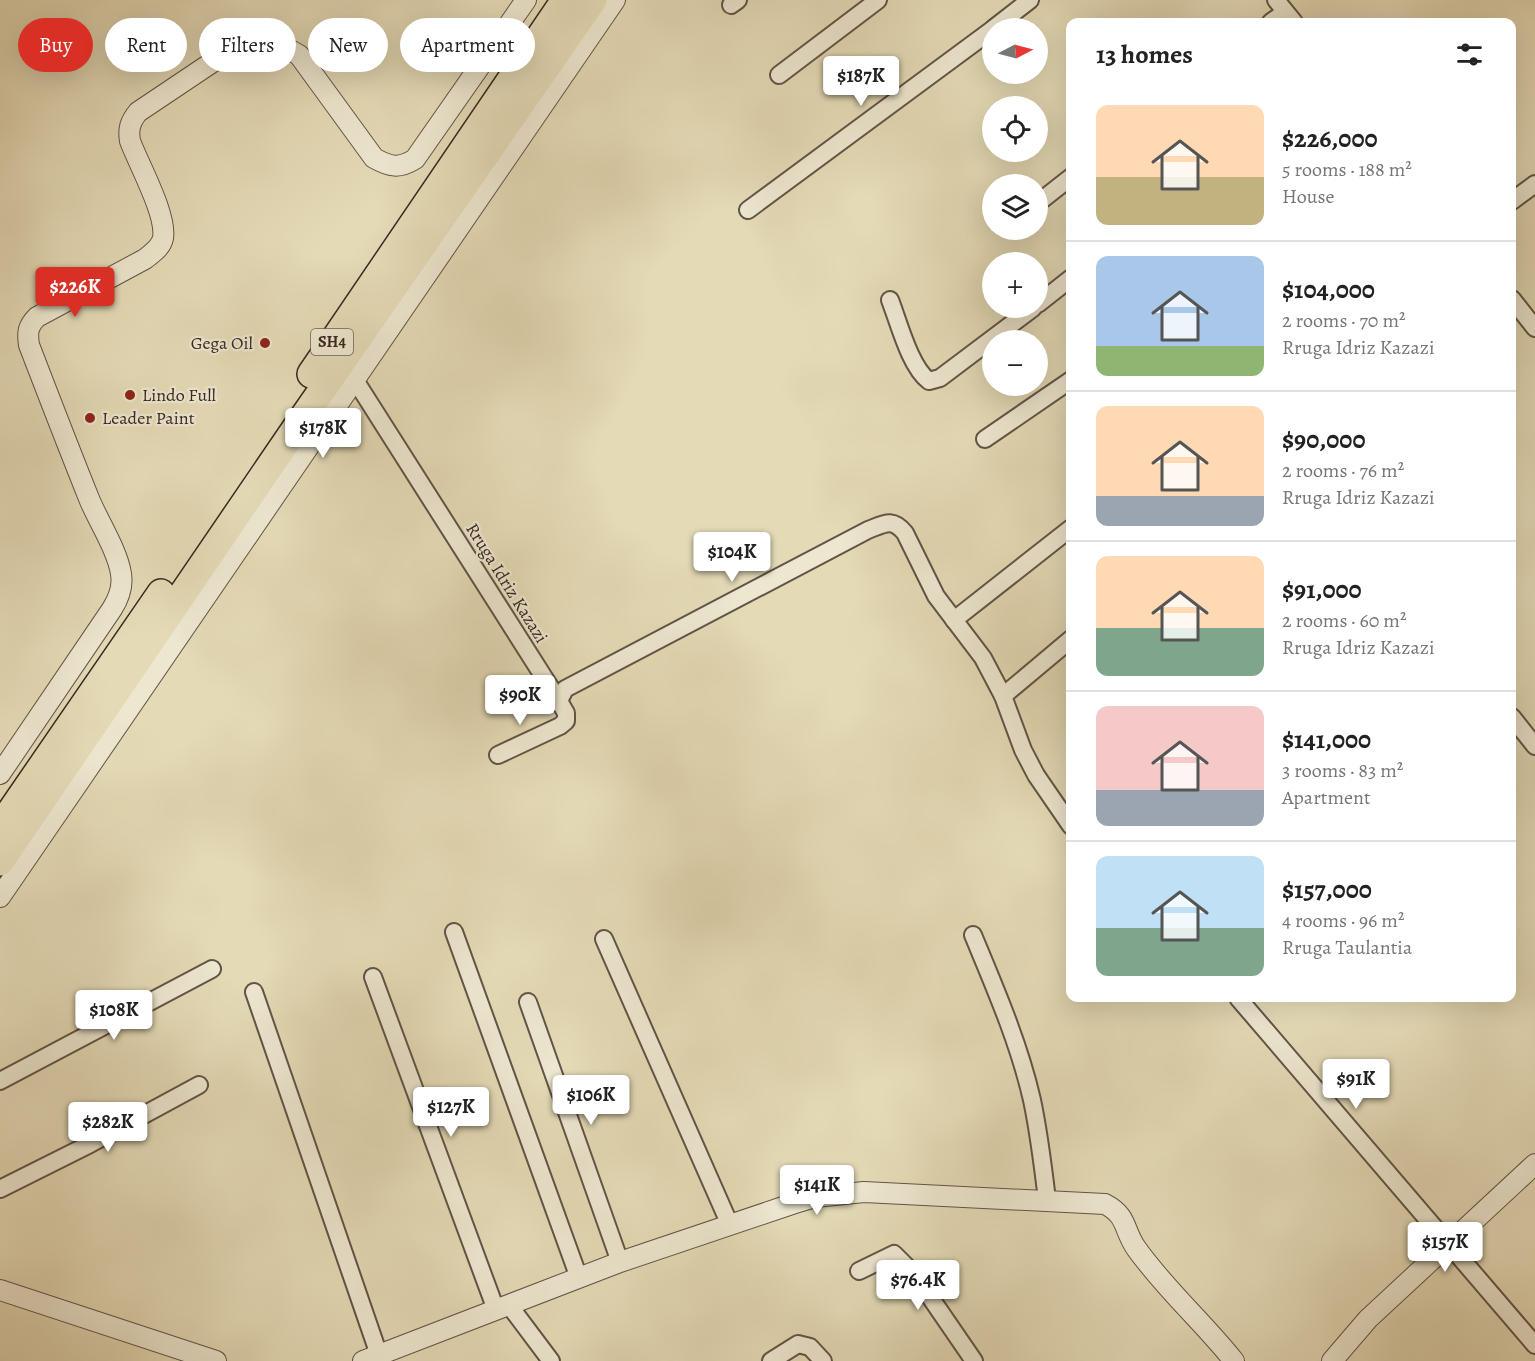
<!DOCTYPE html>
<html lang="en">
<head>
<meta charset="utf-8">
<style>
  :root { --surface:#fff; --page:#f6f6f6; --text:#222; --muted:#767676; --line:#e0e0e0; --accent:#d93025 }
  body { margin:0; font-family:Alegreya,serif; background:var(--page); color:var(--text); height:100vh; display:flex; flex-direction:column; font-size:22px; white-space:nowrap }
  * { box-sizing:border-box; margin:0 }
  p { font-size:20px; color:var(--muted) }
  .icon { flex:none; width:33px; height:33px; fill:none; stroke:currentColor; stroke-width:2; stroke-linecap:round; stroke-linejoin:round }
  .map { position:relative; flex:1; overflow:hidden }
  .sheet { position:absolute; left:1066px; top:18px; width:450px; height:984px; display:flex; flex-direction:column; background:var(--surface); border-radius:12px; box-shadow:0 6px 24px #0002 }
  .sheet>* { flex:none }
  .top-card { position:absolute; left:18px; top:18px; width:570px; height:54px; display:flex; gap:12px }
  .needle { width:39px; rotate:84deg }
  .tools { position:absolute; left:982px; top:18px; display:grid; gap:12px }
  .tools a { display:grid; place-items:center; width:66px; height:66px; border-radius:50%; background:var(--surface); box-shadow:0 6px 24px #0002; font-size:30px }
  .price { position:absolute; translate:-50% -51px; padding:0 14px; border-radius:6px; background:#fff; color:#222; font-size:20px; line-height:39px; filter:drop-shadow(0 2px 3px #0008) }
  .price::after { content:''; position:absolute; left:50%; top:36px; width:18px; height:14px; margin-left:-9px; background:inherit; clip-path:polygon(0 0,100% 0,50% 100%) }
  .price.current { background:var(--accent); color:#fff }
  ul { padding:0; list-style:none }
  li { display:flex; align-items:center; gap:18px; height:150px; padding:0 30px }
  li+li { border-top:2px solid var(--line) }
  li span { display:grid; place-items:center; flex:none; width:168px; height:120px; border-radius:12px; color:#555 }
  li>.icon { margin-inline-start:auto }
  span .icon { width:72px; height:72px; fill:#fffc; stroke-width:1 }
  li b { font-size:26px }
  h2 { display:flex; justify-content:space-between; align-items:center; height:72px; padding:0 30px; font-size:26px }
  .tag { padding:0 21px; border-radius:27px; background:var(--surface); box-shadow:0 6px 24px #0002; font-size:21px; line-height:54px }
  .tag.current { background:var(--accent); color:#fff }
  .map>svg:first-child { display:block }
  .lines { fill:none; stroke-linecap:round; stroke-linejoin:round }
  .minor-casing { stroke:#625447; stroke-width:20 }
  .tertiary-casing { stroke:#625447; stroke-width:22 }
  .trunk-casing { stroke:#372822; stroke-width:30 }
  .minor { stroke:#ede7d0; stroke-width:16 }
  .tertiary { stroke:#ede7d0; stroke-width:20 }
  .trunk { stroke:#e4dab6; stroke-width:27 }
  .poi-dot { fill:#8f2418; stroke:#ede7d0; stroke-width:2 }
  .labels { text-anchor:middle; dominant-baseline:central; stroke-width:4.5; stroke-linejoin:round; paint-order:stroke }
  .shield { fill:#ede7d0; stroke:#6e6156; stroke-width:1.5 }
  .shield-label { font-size:16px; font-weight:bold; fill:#372822 }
  .poi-label { font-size:18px; fill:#372822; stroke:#ede7d0; text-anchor:start }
  .street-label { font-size:18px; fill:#372822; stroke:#ede7d0 }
</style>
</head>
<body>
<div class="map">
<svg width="1535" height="1361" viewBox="0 0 1535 1361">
  <rect width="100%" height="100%" fill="#e4dab6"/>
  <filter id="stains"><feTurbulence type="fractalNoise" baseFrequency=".00333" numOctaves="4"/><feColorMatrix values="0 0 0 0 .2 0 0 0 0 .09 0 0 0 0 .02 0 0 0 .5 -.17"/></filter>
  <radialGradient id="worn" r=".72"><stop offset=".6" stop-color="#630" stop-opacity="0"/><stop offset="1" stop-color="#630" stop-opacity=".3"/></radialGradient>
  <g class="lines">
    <!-- minor casing -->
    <g class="minor-casing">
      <g id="minor">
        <path d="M1276 0 1294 22"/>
        <path d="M731 5 738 0"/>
        <path d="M1271 22 1285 12"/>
        <path d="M994 28 1030 0"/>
        <path d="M779 75 878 0"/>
        <path d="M1512 201 1535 184"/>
        <path d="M1038 203 1071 177"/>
        <path d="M748 210 993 29"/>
        <path d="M1512 299 1535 328"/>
        <path d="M890 300C899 323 910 367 929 381L940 378 1033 308"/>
        <path d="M1038 304 1071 278"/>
        <path d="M355 380 559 701 565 689 868 530C884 524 892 517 905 533L936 596 983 658 1003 696 1023 750 1036 775 1071 826"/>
        <path d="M985 439 1071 380"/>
        <path d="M954 620 1071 528"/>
        <path d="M1003 696 1071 639"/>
        <path d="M1512 717 1535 746"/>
        <path d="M498 755 560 726 566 721V713L559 701"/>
        <path d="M454 932 579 1278"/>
        <path d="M973 935C995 988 1019 1043 1032 1100 1039 1133 1043 1166 1047 1200"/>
        <path d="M604 939 730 1225"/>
        <path d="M373 977 496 1310"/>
        <path d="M254 992 379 1355"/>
        <path d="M1238 998 1535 1345"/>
        <path d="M528 1002 620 1262"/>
        <path d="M0 1081 212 969"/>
        <path d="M0 1189 90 1144 199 1085"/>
        <path d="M859 1271 894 1254 915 1275 974 1361"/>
        <path d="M509 1305 551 1361"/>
        <path d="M771 1361 798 1344 810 1347 823 1361"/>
      </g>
    </g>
    <!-- tertiary casing -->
    <g class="tertiary-casing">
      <g id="tertiary">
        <path d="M0 774 112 609C119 598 123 586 121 574 118 552 99 522 90 501 69 449 49 397 29 345 27 332 28 326 37 317L145 259C152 253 161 248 163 238 167 215 139 165 130 141 128 129 130 122 138 112L238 45 268 41 283 46 299 55 374 158C390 167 399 169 415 159L526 0"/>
        <path d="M0 897 615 0"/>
        <path d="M0 1290 216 1361"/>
        <path d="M363 1361 620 1262 792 1204 815 1197 864 1192 1105 1204C1128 1216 1123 1229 1136 1248 1165 1289 1203 1322 1234 1361"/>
        <path d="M1332 1361 1368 1319 1535 1164"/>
      </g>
    </g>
    <!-- trunk casing -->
    <g class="trunk-casing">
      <g id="trunk">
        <path d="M311 374 565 0"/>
        <path d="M0 827 161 593"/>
        <path d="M0 862 300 422 593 0"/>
      </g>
    </g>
    <!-- minor -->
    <use href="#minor" class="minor"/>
    <!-- tertiary -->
    <use href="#tertiary" class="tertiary"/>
    <!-- trunk -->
    <use href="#trunk" class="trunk"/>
  </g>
  <!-- markers -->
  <g class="poi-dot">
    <circle cx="265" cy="343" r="6"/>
    <circle cx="130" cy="395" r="6"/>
    <circle cx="90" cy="418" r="6"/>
  </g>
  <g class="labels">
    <!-- shield labels -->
    <rect class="shield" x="311" y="329" width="42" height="26" rx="4.5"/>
    <g class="shield-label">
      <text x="332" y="342">SH4</text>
    </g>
    <!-- poi labels -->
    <g class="poi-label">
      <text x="253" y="343" text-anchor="end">Gega Oil</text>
      <text x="142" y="395">Lindo Full</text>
      <text x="102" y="418">Leader Paint</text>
    </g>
    <!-- street labels -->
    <g class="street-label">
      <text transform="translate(507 583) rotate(58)">Rruga Idriz Kazazi</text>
    </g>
  </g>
  <rect width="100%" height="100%" filter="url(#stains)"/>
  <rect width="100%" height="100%" fill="url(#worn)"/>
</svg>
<div class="tools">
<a><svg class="needle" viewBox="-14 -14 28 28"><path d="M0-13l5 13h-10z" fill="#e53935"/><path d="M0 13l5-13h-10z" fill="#767676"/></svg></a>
<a><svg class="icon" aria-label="locate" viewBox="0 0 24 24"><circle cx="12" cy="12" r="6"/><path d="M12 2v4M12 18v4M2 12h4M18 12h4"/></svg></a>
<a><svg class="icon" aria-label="layers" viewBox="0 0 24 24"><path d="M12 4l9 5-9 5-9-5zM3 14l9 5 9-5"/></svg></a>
<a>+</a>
<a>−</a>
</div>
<b class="price" style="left:861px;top:107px">$187K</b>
<b class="price current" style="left:75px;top:318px">$226K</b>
<b class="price" style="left:323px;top:459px">$178K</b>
<b class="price" style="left:732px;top:583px">$104K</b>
<b class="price" style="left:520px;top:726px">$90K</b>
<b class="price" style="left:114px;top:1041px">$108K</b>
<b class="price" style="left:1356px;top:1110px">$91K</b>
<b class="price" style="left:591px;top:1126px">$106K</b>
<b class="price" style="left:451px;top:1138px">$127K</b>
<b class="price" style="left:108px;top:1153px">$282K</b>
<b class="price" style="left:817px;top:1216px">$141K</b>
<b class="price" style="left:1445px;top:1273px">$157K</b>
<b class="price" style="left:918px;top:1311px">$76.4K</b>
<div class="top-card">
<a class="tag current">Buy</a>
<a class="tag">Rent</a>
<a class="tag">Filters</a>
<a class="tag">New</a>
<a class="tag">Apartment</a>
</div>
<section class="sheet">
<h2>13 homes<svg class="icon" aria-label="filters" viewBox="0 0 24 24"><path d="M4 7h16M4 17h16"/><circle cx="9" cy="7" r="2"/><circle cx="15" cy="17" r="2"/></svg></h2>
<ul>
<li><span style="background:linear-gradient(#ffd9b3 60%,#c2b280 0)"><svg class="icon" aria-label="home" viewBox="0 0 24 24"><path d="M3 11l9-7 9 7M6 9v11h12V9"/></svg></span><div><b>$226,000</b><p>5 rooms · 188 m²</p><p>House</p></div></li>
<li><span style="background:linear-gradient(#a9c7e8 75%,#8fb573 0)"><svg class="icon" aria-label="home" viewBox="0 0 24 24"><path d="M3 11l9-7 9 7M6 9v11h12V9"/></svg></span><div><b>$104,000</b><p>2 rooms · 70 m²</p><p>Rruga Idriz Kazazi</p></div></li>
<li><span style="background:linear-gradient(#ffd9b3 75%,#9aa5b1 0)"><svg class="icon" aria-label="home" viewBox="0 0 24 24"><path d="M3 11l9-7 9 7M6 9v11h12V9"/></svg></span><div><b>$90,000</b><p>2 rooms · 76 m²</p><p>Rruga Idriz Kazazi</p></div></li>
<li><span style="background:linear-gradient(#ffd9b3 60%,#7fa58c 0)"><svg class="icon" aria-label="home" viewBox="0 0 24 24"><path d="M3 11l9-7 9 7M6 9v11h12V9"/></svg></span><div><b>$91,000</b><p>2 rooms · 60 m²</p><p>Rruga Idriz Kazazi</p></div></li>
<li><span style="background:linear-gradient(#f6c9c9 70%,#9aa5b1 0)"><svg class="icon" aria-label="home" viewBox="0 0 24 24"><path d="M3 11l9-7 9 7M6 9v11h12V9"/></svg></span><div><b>$141,000</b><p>3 rooms · 83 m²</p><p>Apartment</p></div></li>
<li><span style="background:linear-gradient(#bfe0f5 60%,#7fa58c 0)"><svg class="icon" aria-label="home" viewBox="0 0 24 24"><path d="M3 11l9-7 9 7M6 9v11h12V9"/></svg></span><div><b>$157,000</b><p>4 rooms · 96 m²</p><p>Rruga Taulantia</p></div></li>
</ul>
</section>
</div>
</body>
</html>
